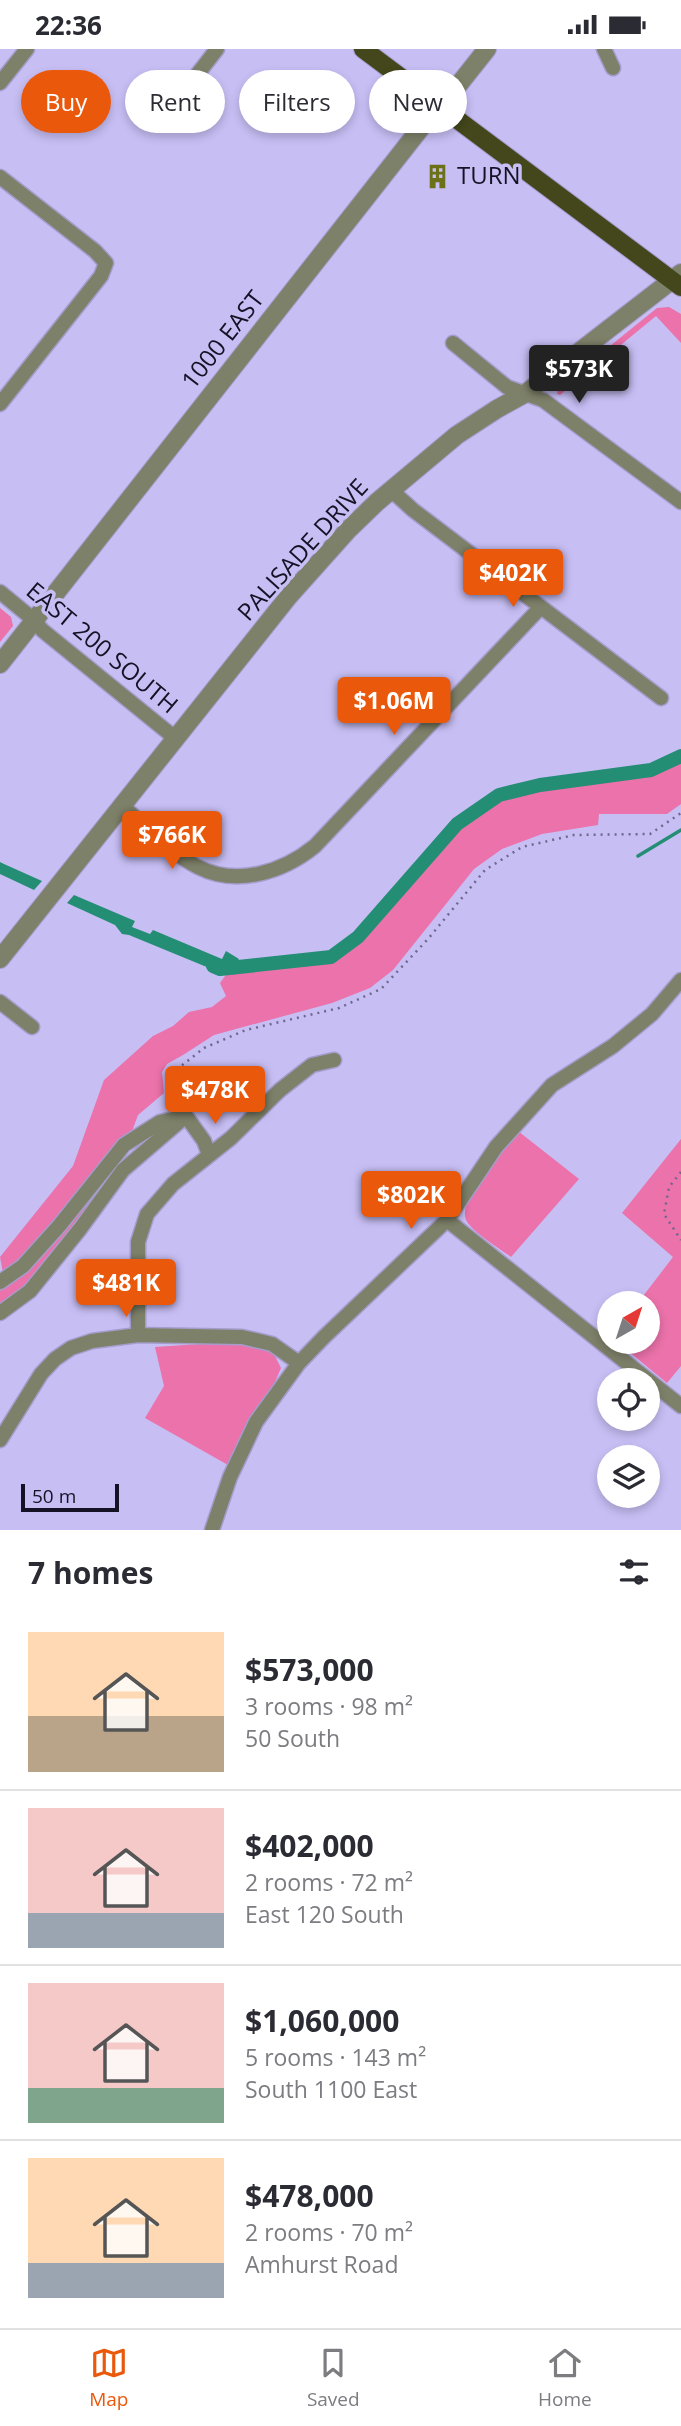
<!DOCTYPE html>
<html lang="en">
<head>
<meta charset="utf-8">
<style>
	body { margin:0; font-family:"Open Sans",sans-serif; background:#f7f7f7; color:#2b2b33; height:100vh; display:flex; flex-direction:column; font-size:26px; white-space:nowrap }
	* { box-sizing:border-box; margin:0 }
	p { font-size:23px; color:#7c7c81 }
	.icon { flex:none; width:38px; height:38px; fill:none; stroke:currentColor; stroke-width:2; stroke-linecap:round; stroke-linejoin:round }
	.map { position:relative; height:1481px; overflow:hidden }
	.side { display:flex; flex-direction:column; background:#fff; flex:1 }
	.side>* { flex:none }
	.banner { position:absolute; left:21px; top:21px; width:640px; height:63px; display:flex; gap:14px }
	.needle { width:46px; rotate:39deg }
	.controls { position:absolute; left:597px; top:1242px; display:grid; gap:14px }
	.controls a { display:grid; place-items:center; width:63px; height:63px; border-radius:50%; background:#fff; box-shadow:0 4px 10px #0003; font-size:35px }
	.scale { position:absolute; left:21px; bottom:18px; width:98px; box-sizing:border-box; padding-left:7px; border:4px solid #161225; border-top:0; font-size:19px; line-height:24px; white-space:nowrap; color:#161225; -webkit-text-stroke:5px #c7bef4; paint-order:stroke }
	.price { position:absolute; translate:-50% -60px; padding:0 16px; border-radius:7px; background:#ea580c; color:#fff; font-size:23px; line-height:46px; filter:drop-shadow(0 2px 4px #0008) }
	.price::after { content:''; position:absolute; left:50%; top:42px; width:21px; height:16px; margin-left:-10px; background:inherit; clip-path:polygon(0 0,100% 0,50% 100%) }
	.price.on { background:#222; color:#fff }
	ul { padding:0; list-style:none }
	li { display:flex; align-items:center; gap:21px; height:175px; padding:0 28px }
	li+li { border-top:2px solid #e1e1e2 }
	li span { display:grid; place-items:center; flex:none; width:196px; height:140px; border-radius:0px; color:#555 }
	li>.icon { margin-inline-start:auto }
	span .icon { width:84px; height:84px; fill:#fffc; stroke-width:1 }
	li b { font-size:30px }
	h2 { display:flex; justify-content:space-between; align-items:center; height:84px; padding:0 28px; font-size:30px }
	.pill { padding:0 24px; border-radius:32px; background:#fff; box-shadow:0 4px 10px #0003; font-size:24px; line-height:63px }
	.pill.on { background:#ea580c; color:#fff }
	.status { display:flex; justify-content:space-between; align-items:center; height:49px; padding:0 35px; background:#fff; direction:ltr }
	.status svg { height:19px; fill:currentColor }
	.tabs { display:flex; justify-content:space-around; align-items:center; height:98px; border-top:2px solid #e1e1e2; background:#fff; font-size:19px; color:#7c7c81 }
	.tabs a { display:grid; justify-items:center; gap:4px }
	.tabs .on { color:#ea580c }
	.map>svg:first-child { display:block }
	.green { fill:#eb72aa }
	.water { fill:#238e74 }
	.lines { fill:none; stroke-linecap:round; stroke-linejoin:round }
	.stream { stroke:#238e74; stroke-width:3.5 }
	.canal { stroke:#238e74; stroke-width:14 }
	.minor-casing { stroke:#a49ccb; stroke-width:17 }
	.tertiary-casing { stroke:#a49ccb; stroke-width:20 }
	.primary-casing { stroke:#a49ccb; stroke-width:20 }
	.path { stroke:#6f688d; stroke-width:2.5; stroke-dasharray:2 5; stroke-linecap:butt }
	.minor { stroke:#7e8169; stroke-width:14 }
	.tertiary { stroke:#7e8169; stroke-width:18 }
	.primary { stroke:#44471b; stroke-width:18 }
	.labels { text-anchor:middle; stroke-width:7; stroke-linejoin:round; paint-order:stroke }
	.poi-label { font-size:24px; fill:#161225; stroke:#c7bef4; text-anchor:start }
	.street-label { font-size:24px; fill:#161225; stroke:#c7bef4 }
</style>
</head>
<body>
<div class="status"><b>22:36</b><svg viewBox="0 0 49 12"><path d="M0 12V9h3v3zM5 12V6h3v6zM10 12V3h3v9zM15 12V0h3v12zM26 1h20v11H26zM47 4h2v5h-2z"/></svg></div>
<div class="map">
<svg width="681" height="1481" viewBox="0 0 681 1481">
	<rect width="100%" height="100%" fill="#c7bef4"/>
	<!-- green -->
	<path class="green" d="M 669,258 L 681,265 L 681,294 L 656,267 L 560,346 L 557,345 L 558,339 L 657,259 Z
		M 0,559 L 11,568 L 13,577 L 0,593 Z
		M 681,709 L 681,755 L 667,765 L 599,765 L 598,776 L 542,785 L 502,800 L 474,820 L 393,921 L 370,939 L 332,954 L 214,986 L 183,1006 L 167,1015 L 162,1023 L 164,1044 L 138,1066 L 116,1126 L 26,1240 L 0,1256 L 0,1238 L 5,1235 L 0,1208 L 73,1117 L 104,1031 L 153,987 L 173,977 L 189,963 L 212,958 L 226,947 L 220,934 L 228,923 L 320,913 L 349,900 L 459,778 L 497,752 L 525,742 L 653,724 Z
		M 518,1082 L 579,1130 L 511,1208 C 500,1200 471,1182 466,1171 C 464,1166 465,1159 467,1154 L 507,1095 Z
		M 681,1090 L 681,1317 L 667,1334 L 617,1293 L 648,1293 L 648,1255 L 637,1255 L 673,1208 L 622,1164 Z
		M 245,1292 L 273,1303 L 281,1319 L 275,1333 L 252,1369 L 228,1416 L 145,1369 L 164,1337 L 155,1298 Z"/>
	<!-- water -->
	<path class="water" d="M 0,813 L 4,815 L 42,832 L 34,841 L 0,825 Z
		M 74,846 L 135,872 L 132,878 L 150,885 L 153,881 L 222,910 L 226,902 L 239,910 L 228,923 L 214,921 L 129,886 L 122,885 L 115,876 L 67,854 Z"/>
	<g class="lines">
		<!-- stream -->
		<path class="stream" d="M 638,807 L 681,781"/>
		<!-- canal -->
		<path class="canal" d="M 213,917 L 220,920 L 331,908 L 358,888 L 457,775 L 499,746 L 540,736 L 651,721 L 681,707"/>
		<defs>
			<path id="minor" d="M 604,0 L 613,19
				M 0,34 L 27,0
				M 169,62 L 217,0
				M 0,128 L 95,202 L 106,214 L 101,227 L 0,355
				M 453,294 L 507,338 L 543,351 L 681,453
				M 391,441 L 413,461 L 661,649
				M 0,543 L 34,571 L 42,581 L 175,689
				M 121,756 C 145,776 170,804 198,818 C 237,838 283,823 315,797 L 540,559
				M 0,953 L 32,978
				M 186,1067 L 204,1092 L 209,1106
				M 447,1171 L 681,1357
				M 0,1233 L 23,1217 L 59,1177 L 124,1096 L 160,1073 L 181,1068
				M 0,1264 L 30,1242 L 80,1180 L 123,1121 L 186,1067
				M 138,1286 L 138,1193 L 147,1165 L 173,1135 L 231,1089 L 280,1041 L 312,1016 L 334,1011
				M 0,1391 L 41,1325 L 55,1310 L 71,1299 L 92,1292 L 138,1286 L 242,1288 L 272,1295 L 299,1314
				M 212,1481 L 230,1428 L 256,1373 L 299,1314 L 324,1288 L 447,1171 L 496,1098 L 552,1036 L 613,997 L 652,965 L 681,931"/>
			<path id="tertiary" d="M 0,615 L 438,57 L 460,34 L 487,0
				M 0,910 L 289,547 L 348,481 L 377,453 L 457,386 L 497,360 L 526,344 L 681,224"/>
			<path id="primary" d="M 363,0 L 681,238"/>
		</defs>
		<!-- minor casing -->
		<use href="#minor" class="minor-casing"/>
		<!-- tertiary casing -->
		<use href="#tertiary" class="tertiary-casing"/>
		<!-- primary casing -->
		<use href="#primary" class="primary-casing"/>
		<!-- path -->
		<path class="path" d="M 172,1041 L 176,1021 L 204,999 L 246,981 L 339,959 L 381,940 L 428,890 L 485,821 L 522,798 L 574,786 L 650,785 L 681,764
			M 681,1123 L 669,1138 L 664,1165 L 681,1191"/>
		<!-- minor -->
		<use href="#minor" class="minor"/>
		<!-- tertiary -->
		<use href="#tertiary" class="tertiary"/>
		<!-- primary -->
		<use href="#primary" class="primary"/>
	</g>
	<!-- icons -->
	<defs>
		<symbol id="building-bare" viewBox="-9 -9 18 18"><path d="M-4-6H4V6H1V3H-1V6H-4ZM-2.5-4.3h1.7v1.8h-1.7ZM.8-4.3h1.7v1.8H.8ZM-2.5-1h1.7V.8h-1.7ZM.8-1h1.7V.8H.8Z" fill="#6c7117" stroke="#c7bef4" stroke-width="2.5" paint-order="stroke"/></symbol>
	</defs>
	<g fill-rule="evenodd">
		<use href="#building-bare" x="420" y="110" width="35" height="35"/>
	</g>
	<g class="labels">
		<!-- poi labels -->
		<g class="poi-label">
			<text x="457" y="135">TURN</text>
		</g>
		<!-- street labels -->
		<g class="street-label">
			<text transform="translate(223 291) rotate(-52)" y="8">1000 EAST</text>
			<text transform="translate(303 501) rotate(-48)" y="8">PALISADE DRIVE</text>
			<text transform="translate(102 599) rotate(40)" y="8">EAST 200 SOUTH</text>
		</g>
	</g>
</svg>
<div class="controls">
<a><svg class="needle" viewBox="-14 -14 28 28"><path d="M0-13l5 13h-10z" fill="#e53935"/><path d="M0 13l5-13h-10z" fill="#7c7c81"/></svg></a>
<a><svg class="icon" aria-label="locate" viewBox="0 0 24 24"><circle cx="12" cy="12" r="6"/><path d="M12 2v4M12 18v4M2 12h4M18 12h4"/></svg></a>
<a><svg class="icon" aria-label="layers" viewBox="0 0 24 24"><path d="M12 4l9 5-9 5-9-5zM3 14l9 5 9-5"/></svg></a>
</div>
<div class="scale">50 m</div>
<b class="price on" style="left:579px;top:356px">$573K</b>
<b class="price" style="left:513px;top:560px">$402K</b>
<b class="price" style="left:394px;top:688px">$1.06M</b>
<b class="price" style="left:172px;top:822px">$766K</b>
<b class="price" style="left:215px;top:1077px">$478K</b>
<b class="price" style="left:411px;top:1182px">$802K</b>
<b class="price" style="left:126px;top:1270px">$481K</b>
<div class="banner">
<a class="pill on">Buy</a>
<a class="pill">Rent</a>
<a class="pill">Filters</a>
<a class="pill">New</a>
</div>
</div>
<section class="side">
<h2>7 homes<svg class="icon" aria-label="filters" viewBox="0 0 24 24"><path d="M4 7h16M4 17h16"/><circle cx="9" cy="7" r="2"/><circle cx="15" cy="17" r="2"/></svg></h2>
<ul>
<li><span style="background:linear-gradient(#ffd9b3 60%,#b9a48a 0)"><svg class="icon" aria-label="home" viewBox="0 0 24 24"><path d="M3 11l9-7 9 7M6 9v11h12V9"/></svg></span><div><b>$573,000</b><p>3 rooms · 98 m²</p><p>50 South</p></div></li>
<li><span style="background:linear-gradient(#f6c9c9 75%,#9aa5b1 0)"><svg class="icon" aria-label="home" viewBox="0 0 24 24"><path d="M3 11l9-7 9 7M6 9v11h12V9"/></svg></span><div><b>$402,000</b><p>2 rooms · 72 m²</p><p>East 120 South</p></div></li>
<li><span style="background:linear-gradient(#f6c9c9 75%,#7fa58c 0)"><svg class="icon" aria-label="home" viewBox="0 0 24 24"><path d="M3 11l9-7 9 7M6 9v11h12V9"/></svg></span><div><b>$1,060,000</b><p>5 rooms · 143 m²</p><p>South 1100 East</p></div></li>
<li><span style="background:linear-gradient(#ffd9b3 75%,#9aa5b1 0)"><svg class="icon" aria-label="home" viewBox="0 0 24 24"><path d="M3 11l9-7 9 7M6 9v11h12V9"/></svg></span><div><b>$478,000</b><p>2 rooms · 70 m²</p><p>Amhurst Road</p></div></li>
</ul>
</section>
<nav class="tabs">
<a class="on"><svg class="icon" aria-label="map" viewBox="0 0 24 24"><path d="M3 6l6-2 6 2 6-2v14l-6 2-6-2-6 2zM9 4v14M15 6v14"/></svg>Map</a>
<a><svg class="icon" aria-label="saved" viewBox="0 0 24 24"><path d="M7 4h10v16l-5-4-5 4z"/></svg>Saved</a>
<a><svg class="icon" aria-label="home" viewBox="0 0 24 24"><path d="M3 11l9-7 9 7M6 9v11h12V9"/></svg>Home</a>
</nav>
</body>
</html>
